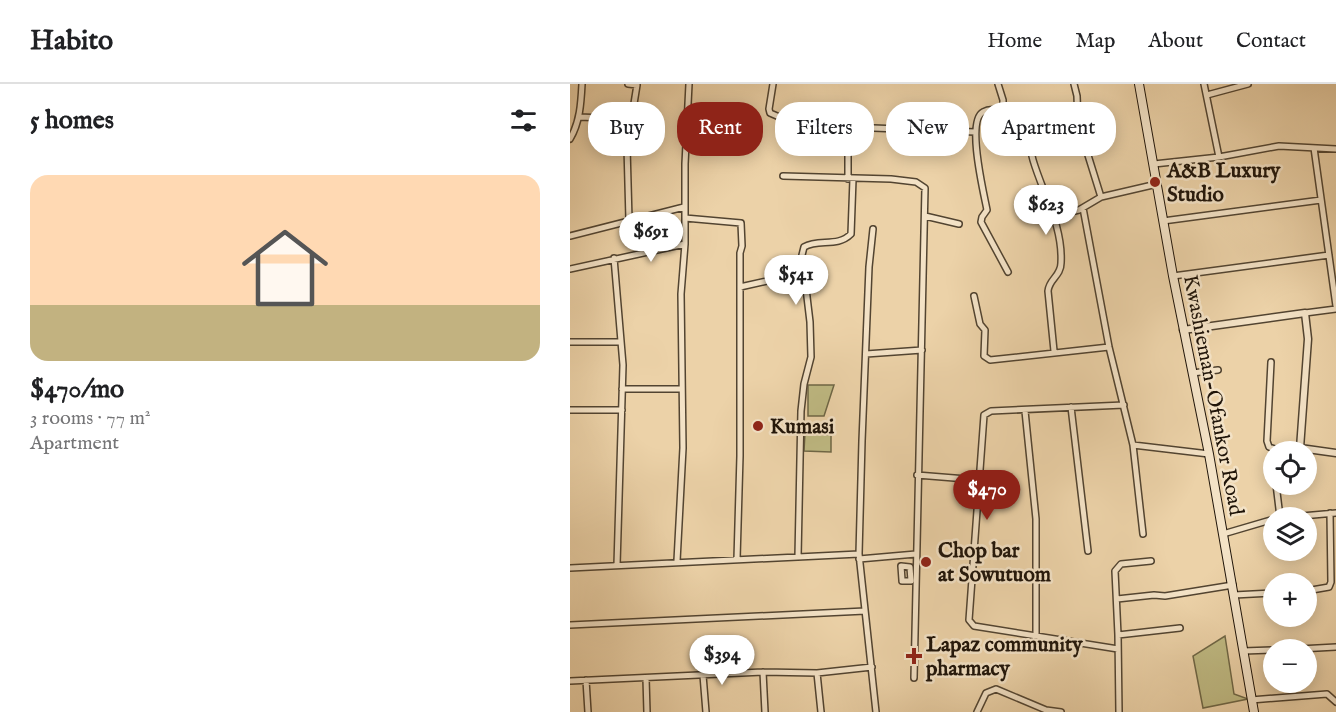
<!DOCTYPE html>
<html lang="en">
<head>
<meta charset="utf-8">
<style>
	body { margin:0; font-family:"IM FELL English",serif; background:#f2f2f2; color:#202124; height:100vh; display:flex; flex-direction:column; font-size:22px; white-space:nowrap }
	* { box-sizing:border-box; margin:0 }
	p { font-size:20px; color:#757577 }
	.icon { flex:none; width:33px; height:33px; fill:none; stroke:currentColor; stroke-width:2; stroke-linecap:round; stroke-linejoin:round }
	.map { position:relative; flex:1; overflow:hidden }
	.drawer { display:flex; flex-direction:column; background:#fff; width:570px }
	.drawer>* { flex:none }
	.guide { position:absolute; left:18px; top:18px; width:570px; height:54px; display:flex; gap:12px }
	.buttons { position:absolute; left:693px; top:357px; display:grid; gap:12px }
	.buttons a { display:grid; place-items:center; width:54px; height:54px; border-radius:50%; background:#fff; box-shadow:0 3px 15px #0003; font-size:30px }
	.price { position:absolute; translate:-50% -51px; padding:0 14px; border-radius:21px; background:#fff; color:#222; font-size:20px; line-height:39px; filter:drop-shadow(0 2px 3px #0008) }
	.price::after { content:''; position:absolute; left:50%; top:36px; width:18px; height:14px; margin-left:-9px; background:inherit; clip-path:polygon(0 0,100% 0,50% 100%) }
	.price.on { background:#8f2418; color:#fff }
	ul { padding:0; list-style:none }
	li { display:grid; align-content:center; gap:12px; height:318px; padding:0 30px }
	li+li { border-top:2px solid #e0e0e0 }
	li span { display:grid; place-items:center; height:186px; border-radius:18px; color:#555 }
	li>.icon { margin-inline-start:auto }
	span .icon { width:108px; height:108px; fill:#fffc; stroke-width:1 }
	li b { font-size:26px }
	h2 { display:flex; justify-content:space-between; align-items:center; height:72px; padding:0 30px; font-size:26px }
	.tag { padding:0 21px; border-radius:24px; background:#fff; box-shadow:0 3px 15px #0003; font-size:21px; line-height:54px }
	.tag.on { background:#8f2418; color:#fff }
	header { display:flex; align-items:center; gap:36px; box-sizing:border-box; height:84px; padding:0 30px; background:#fff; border-bottom:2px solid #e0e0e0 }
	header strong { font-size:28px }
	nav { display:flex; gap:33px; margin-inline-start:auto; font-size:21px }
	main { display:flex; flex:1; min-height:0 }
	.map>svg:first-child { display:block }
	.green { fill:#bfba83; stroke:#6f6746; stroke-width:1.5 }
	.lines { fill:none; stroke-linecap:round; stroke-linejoin:round }
	.minor-casing { stroke:#524431; stroke-width:8 }
	.tertiary-casing { stroke:#524431; stroke-width:9 }
	.secondary-casing { stroke:#1f1409; stroke-width:10 }
	.minor { stroke:#f3e2c6; stroke-width:5 }
	.tertiary { stroke:#f3e2c6; stroke-width:6 }
	.secondary { stroke:#f3e2c6; stroke-width:8 }
	.poi-dot { fill:#8f2418; stroke:#f3e2c6; stroke-width:2 }
	.labels { text-anchor:middle; stroke-width:5; stroke-linejoin:round; paint-order:stroke }
	.poi-label { font-size:21px; font-weight:bold; fill:#1f1409; stroke:#f3e2c6; text-anchor:start }
	.street-label { font-size:21px; fill:#1f1409; stroke:#f3e2c6 }
</style>
</head>
<body>
<header>
<strong>Habito</strong>
<nav><a>Home</a><a>Map</a><a>About</a><a>Contact</a></nav>
</header>
<main>
<section class="drawer">
<h2>5 homes<svg class="icon" aria-label="filters" viewBox="0 0 24 24"><path d="M4 7h16M4 17h16"/><circle cx="9" cy="7" r="2"/><circle cx="15" cy="17" r="2"/></svg></h2>
<ul>
<li><span style="background:linear-gradient(#ffd9b3 70%,#c2b280 0)"><svg class="icon" aria-label="home" viewBox="0 0 24 24"><path d="M3 11l9-7 9 7M6 9v11h12V9"/></svg></span><div><b>$470/mo</b><p>3 rooms · 77 m²</p><p>Apartment</p></div></li>
</ul>
</section>
<div class="map">
<svg width="766" height="628" viewBox="0 0 766 628">
	<rect width="100%" height="100%" fill="#ecd2a8"/>
	<filter id="stains"><feTurbulence type="fractalNoise" baseFrequency=".00333" numOctaves="4"/><feColorMatrix values="0 0 0 0 .2 0 0 0 0 .09 0 0 0 0 .02 0 0 0 .5 -.17"/></filter>
	<radialGradient id="worn" r=".72"><stop offset=".6" stop-color="#630" stop-opacity="0"/><stop offset="1" stop-color="#630" stop-opacity=".3"/></radialGradient>
	<!-- green -->
	<path class="green" d="M 238,301 L 264,301 L 254,332 L 238,332 Z
		M 235,349 L 261,351 L 261,368 L 234,367 Z
		M 655,552 L 664,610 L 678,615 L 633,624 L 623,572 Z"/>
	<g class="lines">
		<defs>
			<path id="minor" d="M 58,0 L 67,1 L 57,63 L 59,136
				M 203,0 L 199,25 L 200,29 L 207,32 L 278,43 L 405,48
				M 428,0 L 433,16 L 433,27
				M 504,0 L 507,12 L 508,39 L 531,113
				M 634,0 L 649,73
				M 637,11 L 678,0
				M 9,33 L 60,35
				M 456,34 C 458,49 459,62 463,76 C 473,110 493,142 491,179 C 491,192 479,195 478,207 L 484,267
				M 278,43 L 278,95
				M 0,55 C 10,38 11,19 12,0
				M 744,64 L 766,222
				M 584,80 L 649,73 L 709,62 L 766,65
				M 213,92 L 321,95 L 346,98 L 355,104 L 344,594
				M 513,124 L 539,263 L 563,361 L 573,450
				M 355,132 L 389,140
				M 484,132 L 509,126 L 531,113 L 587,100
				M 115,134 L 171,139 L 172,162 L 170,169 L 170,372 L 167,475
				M 593,137 L 751,116
				M 303,145 L 299,183 L 292,357 L 289,470 L 306,628
				M 0,152 L 114,123
				M 44,174 L 53,281 L 47,481
				M 0,185 L 115,160
				M 438,188 L 411,138 L 412,133 L 417,126 C 414,110 396,37 413,28 C 425,21 438,31 449,33 C 468,37 489,31 508,29
				M 603,192 L 759,171
				M 170,203 L 233,189
				M 404,212 L 410,240 L 415,246 L 414,272 L 420,276 L 539,263
				M 735,229 L 766,225
				M 0,258 L 51,258
				M 296,270 L 352,266
				M 701,278 L 697,357 L 699,363 L 705,365
				M 622,289 L 648,286
				M 52,305 L 111,305
				M 501,323 L 518,467
				M 0,326 L 52,326
				M 455,327 L 466,435 L 466,550
				M 563,361 L 639,370
				M 705,365 L 730,364
				M 347,391 L 409,396
				M 706,400 L 710,433
				M 709,434 L 766,429
				M 653,450 L 704,435
				M 228,473 L 231,327 L 234,300 L 241,273 L 240,238 L 232,171 L 234,163 C 249,154 267,164 281,150 L 283,95
				M 289,475 L 346,470
				M 107,477 L 113,364 L 111,210 L 115,160 L 115,80 L 119,0
				M 0,484 L 289,470
				M 332,496 L 331,482 L 340,483 L 341,497 L 332,497
				M 736,507 L 759,503 L 761,498 L 760,429
				M 664,511 L 704,509
				M 547,515 L 584,511 L 595,512 L 663,501
				M 0,541 L 295,527
				M 548,551 L 610,544
				M 548,565 L 404,542 L 399,536 L 414,331 L 421,327 L 554,321
				M 711,566 L 766,563
				M 673,567 L 704,566
				M 193,588 L 195,628
				M 247,589 L 251,628
				M 133,591 L 136,628
				M 76,594 L 77,628
				M 16,596 L 18,628
				M 0,597 L 193,588 L 247,589 L 302,583
				M 681,616 L 757,610 L 766,618
				M 407,628 L 416,609 L 426,605 L 476,626 L 491,628
				M 549,628 L 548,551 L 545,487 L 551,480 L 581,477"/>
			<path id="tertiary" d="M 613,246 L 735,229 L 738,255 L 730,364 L 766,369"/>
			<path id="secondary" d="M 569,0 L 603,192 L 639,370 L 684,628"/>
		</defs>
		<!-- minor casing -->
		<use href="#minor" class="minor-casing"/>
		<!-- tertiary casing -->
		<use href="#tertiary" class="tertiary-casing"/>
		<!-- secondary casing -->
		<use href="#secondary" class="secondary-casing"/>
		<!-- minor -->
		<use href="#minor" class="minor"/>
		<!-- tertiary -->
		<use href="#tertiary" class="tertiary"/>
		<!-- secondary -->
		<use href="#secondary" class="secondary"/>
	</g>
	<!-- markers -->
	<g class="poi-dot">
		<circle cx="585" cy="98" r="6"/>
		<circle cx="188" cy="342" r="6"/>
		<circle cx="356" cy="478" r="6"/>
		<path d="M341 563h6v6h6v6h-6v6h-6v-6h-6v-6h6z"/>
	</g>
	<g class="labels">
		<!-- poi labels -->
		<g class="poi-label">
			<text x="597" y="93">A&amp;B Luxury<tspan x="597" dy="24">Studio</tspan></text>
			<text x="200" y="349">Kumasi</text>
			<text x="368" y="473">Chop bar<tspan x="368" dy="24">at Sowutuom</tspan></text>
			<text x="356" y="567">Lapaz community<tspan x="356" dy="24">pharmacy</tspan></text>
		</g>
		<!-- street labels -->
		<g class="street-label">
			<text transform="translate(644 311) rotate(79)" y="7">Kwashieman-Ofankor Road</text>
		</g>
	</g>
	<rect width="100%" height="100%" filter="url(#stains)"/>
	<rect width="100%" height="100%" fill="url(#worn)"/>
</svg>
<div class="buttons">
<a><svg class="icon" aria-label="locate" viewBox="0 0 24 24"><circle cx="12" cy="12" r="6"/><path d="M12 2v4M12 18v4M2 12h4M18 12h4"/></svg></a>
<a><svg class="icon" aria-label="layers" viewBox="0 0 24 24"><path d="M12 4l9 5-9 5-9-5zM3 14l9 5 9-5"/></svg></a>
<a>+</a>
<a>−</a>
</div>
<b class="price" style="left:476px;top:152px">$623</b>
<b class="price" style="left:81px;top:179px">$691</b>
<b class="price" style="left:226px;top:222px">$541</b>
<b class="price on" style="left:417px;top:437px">$470</b>
<b class="price" style="left:152px;top:602px">$394</b>
<div class="guide">
<a class="tag">Buy</a>
<a class="tag on">Rent</a>
<a class="tag">Filters</a>
<a class="tag">New</a>
<a class="tag">Apartment</a>
</div>
</div>
</main>
</body>
</html>
